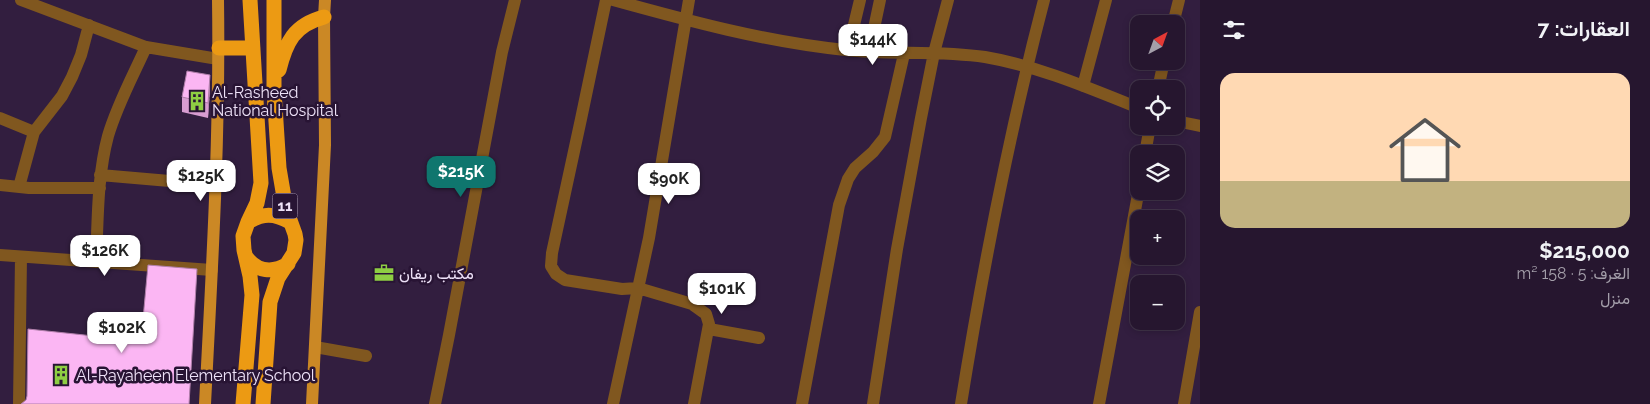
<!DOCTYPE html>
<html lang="ar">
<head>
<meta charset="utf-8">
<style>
	body { margin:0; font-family:Raleway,Vazirmatn,sans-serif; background:#32233b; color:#f1f3f6; direction:rtl; height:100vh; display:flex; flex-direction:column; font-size:19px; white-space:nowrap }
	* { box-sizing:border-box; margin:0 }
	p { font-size:16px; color:#a49faa }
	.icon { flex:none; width:28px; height:28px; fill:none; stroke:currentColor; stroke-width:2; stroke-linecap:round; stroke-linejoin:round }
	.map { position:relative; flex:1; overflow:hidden; direction:ltr }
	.details { display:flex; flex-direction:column; background:#26162f; width:450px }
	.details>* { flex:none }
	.needle { width:32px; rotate:41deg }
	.fabs { position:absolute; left:1130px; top:15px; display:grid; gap:10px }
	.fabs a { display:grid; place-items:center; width:55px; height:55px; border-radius:10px; background:#26162f; box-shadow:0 2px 8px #0003,0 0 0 1px #42354b; font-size:25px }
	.price { position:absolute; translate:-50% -42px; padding:0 11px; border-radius:10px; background:#fff; color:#222; font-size:16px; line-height:32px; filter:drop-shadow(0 1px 2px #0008) }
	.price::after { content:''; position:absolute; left:50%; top:30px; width:15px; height:11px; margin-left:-8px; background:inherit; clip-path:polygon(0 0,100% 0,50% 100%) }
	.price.selected { background:#0f766e; color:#fff }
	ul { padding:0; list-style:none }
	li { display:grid; align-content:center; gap:10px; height:265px; padding:0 20px }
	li+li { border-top:1px solid #42354b }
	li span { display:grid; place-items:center; height:155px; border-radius:15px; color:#555 }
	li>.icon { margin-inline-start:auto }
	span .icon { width:90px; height:90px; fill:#fffc; stroke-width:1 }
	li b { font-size:21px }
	h2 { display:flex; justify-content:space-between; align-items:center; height:60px; padding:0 20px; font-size:21px }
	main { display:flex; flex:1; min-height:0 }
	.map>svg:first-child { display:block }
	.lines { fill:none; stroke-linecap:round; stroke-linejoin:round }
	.minor { stroke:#80571f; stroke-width:12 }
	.major { stroke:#cb8825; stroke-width:12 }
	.highway { stroke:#ec9a13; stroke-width:15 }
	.wall { fill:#d89dd1 }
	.shaded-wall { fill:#b07faa }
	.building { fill:#fbb6f3; stroke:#b07faa }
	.labels { text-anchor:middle; stroke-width:5; stroke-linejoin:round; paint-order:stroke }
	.shield { fill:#281434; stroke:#b3a4bd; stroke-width:1 }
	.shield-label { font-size:15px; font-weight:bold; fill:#eee2f8 }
	.poi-label { font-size:16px; fill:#eee2f8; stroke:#281434; text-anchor:start }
</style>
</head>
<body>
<main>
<section class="details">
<h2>العقارات: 7<svg class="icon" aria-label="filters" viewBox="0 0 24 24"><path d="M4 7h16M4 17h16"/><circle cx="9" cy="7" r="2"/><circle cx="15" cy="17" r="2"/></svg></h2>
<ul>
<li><span style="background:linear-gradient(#ffd9b3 70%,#c2b280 0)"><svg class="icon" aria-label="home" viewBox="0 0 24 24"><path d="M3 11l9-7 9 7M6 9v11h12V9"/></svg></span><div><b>$215,000</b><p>الغرف: 5 · 158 m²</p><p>منزل</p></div></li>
</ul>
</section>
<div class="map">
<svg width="1200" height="404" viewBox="0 0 1200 404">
	<rect width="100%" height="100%" fill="#321e3f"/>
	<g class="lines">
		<!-- minor -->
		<path class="minor" d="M 21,0 L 146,47 L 218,59
			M 606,0 L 581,119 L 552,253 L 551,266 L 556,274 L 565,280 L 622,289 L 638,288 L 692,304 L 706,314 L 709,324 L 694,404
			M 613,0 C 689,21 766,42 845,50 C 892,55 939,50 985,57 C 1038,66 1089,88 1139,108
			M 1173,24 L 1179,0
			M 848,50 L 860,0
			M 869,52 L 880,0
			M 1083,86 L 1106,0
			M 1158,89 L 1164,61
			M 0,118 L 34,132
			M 1176,121 L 1200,126
			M 1145,154 L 1150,126
			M 100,175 L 216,185
			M 0,185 L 29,188 L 100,188
			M 19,187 L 34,132 L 62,96 L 72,77 L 81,55 L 89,25
			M 0,255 L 212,270
			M 96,262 C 98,220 97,177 108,136 C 117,105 133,76 146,47
			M 709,329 L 759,338
			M 315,347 L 366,356
			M 19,404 L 21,257
			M 435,404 L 449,335 L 502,52 L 515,0
			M 613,404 L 649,238 L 689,0
			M 802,404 L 839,205 L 848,179 L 855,168 L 873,152 L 885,137 L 904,54
			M 873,404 L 897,249 L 921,118 L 934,53 L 948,0
			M 961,404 C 983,268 1009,133 1044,0
			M 1099,404 L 1139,189
			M 1184,404 L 1200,312"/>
		<!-- major -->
		<path class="major" d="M 205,404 C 212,269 220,135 218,0
			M 312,404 L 325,145 L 324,17 L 325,0"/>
		<!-- highway -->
		<path class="highway" d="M 219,48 L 253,48
			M 279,70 C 286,42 294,25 324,17
			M 248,222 C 263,213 274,213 290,222
			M 246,257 C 257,272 273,273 288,264
			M 243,404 L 252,295 L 250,276 L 244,250 L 243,236 L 248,222 L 257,203 L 261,183 L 250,0
			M 263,404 L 270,302 L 278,278 L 294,253 L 296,240 L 295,234 L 286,209 L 279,168 L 274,91 L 274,0"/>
	</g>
	<!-- wall -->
	<path class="wall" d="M 210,90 L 208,118 L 182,112 L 182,97 Z"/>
	<!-- shaded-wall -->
	<path class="shaded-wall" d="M 210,75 L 210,90 L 208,118 L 208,103 Z"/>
	<!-- building -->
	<path class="building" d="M 187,71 L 210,75 L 208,103 L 182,97 Z
		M 148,265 L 197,269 L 189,404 L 21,404 L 26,400 L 27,396 L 28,329 L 141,341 Z"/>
	<!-- icons -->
	<defs>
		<symbol id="building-bare" viewBox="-9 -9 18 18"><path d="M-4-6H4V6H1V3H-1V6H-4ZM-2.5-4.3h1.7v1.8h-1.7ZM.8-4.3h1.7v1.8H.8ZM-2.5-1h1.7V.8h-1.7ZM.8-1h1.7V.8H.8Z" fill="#8ece43" stroke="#281434" stroke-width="2.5" paint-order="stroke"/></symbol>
		<symbol id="office-bare" viewBox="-9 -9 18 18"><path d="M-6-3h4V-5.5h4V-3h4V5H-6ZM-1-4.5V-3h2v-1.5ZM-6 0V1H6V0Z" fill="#8ece43" stroke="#281434" stroke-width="2.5" paint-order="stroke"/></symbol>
	</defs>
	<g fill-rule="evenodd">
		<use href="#building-bare" x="183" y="87" width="28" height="28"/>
		<use href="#office-bare" x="370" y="259" width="28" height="28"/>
		<use href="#building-bare" x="47" y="361" width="28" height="28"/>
	</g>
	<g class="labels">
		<!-- shield labels -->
		<rect class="shield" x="272.5" y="193.5" width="25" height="25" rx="4"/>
		<g class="shield-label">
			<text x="285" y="211">11</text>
		</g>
		<!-- poi labels -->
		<g class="poi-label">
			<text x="212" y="98">Al-Rasheed<tspan x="212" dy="18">National Hospital</tspan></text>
			<text x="399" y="279">مكتب ريفان</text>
			<text x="76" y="381">Al-Rayaheen Elementary School</text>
		</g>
	</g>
</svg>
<div class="fabs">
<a><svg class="needle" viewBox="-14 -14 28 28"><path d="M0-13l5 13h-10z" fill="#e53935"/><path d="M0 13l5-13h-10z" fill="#a49faa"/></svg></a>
<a><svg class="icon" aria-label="locate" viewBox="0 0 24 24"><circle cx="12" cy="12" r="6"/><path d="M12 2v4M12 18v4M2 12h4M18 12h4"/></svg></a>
<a><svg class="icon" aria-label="layers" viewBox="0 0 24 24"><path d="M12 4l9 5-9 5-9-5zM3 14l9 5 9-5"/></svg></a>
<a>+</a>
<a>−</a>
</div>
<b class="price" style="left:873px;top:66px">$144K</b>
<b class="price selected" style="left:461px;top:198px">$215K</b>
<b class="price" style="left:201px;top:202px">$125K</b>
<b class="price" style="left:669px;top:205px">$90K</b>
<b class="price" style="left:105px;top:277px">$126K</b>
<b class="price" style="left:722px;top:315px">$101K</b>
<b class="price" style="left:122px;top:354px">$102K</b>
</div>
</main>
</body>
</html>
